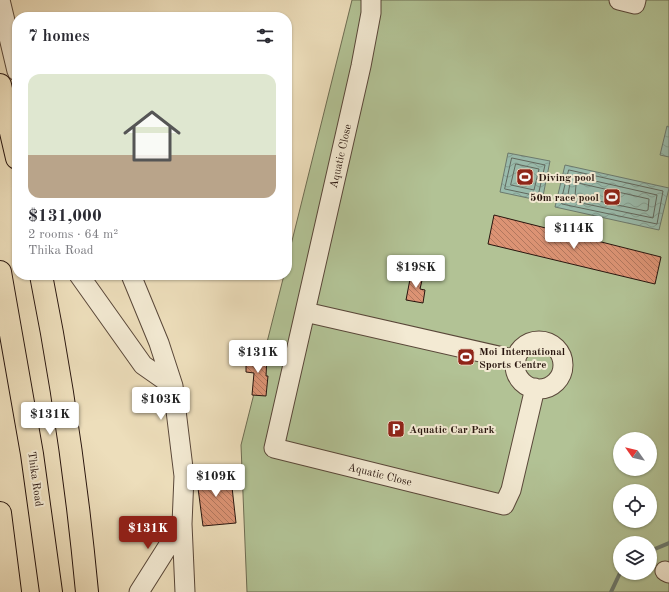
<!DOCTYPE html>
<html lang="en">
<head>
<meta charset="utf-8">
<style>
	body { margin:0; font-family:"Old Standard TT",serif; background:#f2f2f3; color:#2b2b33; height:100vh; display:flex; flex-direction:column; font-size:15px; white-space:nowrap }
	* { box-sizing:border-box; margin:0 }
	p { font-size:13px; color:#7c7c81 }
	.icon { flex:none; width:22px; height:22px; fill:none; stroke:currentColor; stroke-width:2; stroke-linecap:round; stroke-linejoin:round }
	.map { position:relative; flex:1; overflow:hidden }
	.panel { position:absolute; left:12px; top:12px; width:280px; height:268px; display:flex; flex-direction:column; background:#fff; border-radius:16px; box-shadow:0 1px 3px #0004 }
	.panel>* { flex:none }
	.needle { width:26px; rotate:304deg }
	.controls { position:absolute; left:613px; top:432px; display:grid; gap:8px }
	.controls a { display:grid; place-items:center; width:44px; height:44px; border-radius:50%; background:#fff; box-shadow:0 1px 3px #0004; font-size:20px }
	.price { position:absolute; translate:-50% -34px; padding:0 9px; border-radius:4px; background:#fff; color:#222; font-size:13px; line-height:26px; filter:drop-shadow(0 1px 2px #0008) }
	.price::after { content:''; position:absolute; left:50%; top:24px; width:12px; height:9px; margin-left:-6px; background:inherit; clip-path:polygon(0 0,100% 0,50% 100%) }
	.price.on { background:#8f2418; color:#fff }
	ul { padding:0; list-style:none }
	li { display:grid; align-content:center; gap:8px; height:212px; padding:0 16px }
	li span { display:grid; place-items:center; height:124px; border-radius:12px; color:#555 }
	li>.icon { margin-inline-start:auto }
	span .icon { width:72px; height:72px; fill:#fffc; stroke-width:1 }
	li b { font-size:17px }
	h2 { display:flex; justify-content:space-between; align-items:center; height:48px; padding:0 16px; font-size:17px }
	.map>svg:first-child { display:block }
	.park { fill:#b2c295; stroke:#6d6c52; fill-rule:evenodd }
	.water { fill:url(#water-waves); stroke:#6c796d }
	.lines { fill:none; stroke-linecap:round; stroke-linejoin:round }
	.shore { stroke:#61685e; stroke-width:1 }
	.stream { stroke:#6c796d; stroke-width:4 }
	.building { fill:url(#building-back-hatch); stroke:#28150e }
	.minor-casing { stroke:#594739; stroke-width:21 }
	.major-casing { stroke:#28150e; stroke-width:24 }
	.highway-casing { stroke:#28150e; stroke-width:24 }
	.minor { stroke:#f3ead3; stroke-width:19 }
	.major { stroke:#eddebb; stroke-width:22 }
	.highway { stroke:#eddebb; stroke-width:22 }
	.labels { text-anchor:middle; stroke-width:4; stroke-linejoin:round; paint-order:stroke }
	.street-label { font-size:11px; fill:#28150e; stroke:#f3ead3 }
	.poi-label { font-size:11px; font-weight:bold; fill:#28150e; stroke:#f3ead3; text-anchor:start }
</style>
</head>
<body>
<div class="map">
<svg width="669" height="592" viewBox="0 0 669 592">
	<defs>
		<pattern id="water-waves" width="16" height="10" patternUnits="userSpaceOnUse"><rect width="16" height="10" fill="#9abcad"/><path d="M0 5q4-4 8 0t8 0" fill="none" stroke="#85a194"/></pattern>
		<pattern id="building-back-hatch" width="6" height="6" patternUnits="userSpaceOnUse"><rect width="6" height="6" fill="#dc9374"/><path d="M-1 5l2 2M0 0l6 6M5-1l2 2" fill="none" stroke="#b2775e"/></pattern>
	</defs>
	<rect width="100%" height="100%" fill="#eddebb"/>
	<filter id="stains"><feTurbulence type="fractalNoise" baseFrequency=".005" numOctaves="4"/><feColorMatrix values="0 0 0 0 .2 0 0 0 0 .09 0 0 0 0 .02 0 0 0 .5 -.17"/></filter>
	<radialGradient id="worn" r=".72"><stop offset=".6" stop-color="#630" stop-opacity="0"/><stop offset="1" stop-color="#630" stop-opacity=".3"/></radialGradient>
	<!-- park -->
	<path class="park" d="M 352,0 L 669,0 L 669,592 L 247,592 L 241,445 L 284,275 L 287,275 L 287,261 ZM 620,439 L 650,439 L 650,469 L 620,469 ZM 620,491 L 650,491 L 650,521 L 620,521 ZM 620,543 L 650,543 L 650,573 L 620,573 Z"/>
	<!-- water -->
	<path class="water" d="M 667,126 L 669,127 L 669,157 L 660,155 Z
		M 508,153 L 550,161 L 542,201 L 500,192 Z
		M 565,165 L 669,188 L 659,230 L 555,207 Z"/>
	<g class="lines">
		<!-- shore -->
		<path class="shore" d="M 512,158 L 545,165 L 538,196 L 505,189 Z
			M 516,164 L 539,169 L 534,190 L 511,185 Z
			M 569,170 L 663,191 L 657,224 L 562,204 L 561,202 Z
			M519 177a6 6 0 1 1 12 0a6 6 0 1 1-12 0Z
			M 573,176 L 657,195 L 653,218 L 567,200 L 571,178 Z
			M 578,183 L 649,199 L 648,210 L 646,211 L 575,196 L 576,185 Z"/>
		<!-- stream -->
		<path class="stream" d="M 650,551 L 669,543
			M 611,592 L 620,573"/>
	</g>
	<!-- building -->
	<path class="building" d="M 494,215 L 661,257 L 655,284 L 488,244 Z
		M 411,274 L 423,276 L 420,289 L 425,290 L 423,303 L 406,300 Z
		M 246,356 L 267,357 L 266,376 L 268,376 L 266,396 L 252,395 L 254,373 L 246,372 Z
		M 230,469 L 236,523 L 203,526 L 196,473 Z"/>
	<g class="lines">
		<defs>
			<path id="minor" d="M 0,0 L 17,71
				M 371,0 L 371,13 L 361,66 L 274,448 L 504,505 L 511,490 L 535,388
				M 619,0 L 635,4 L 636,0
				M 79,275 L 143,365 L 173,386 L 184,476 L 182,524 L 185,592
				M 131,275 L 159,343 L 173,386
				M 305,312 L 516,360
				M515 365a24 24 0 1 1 48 0a24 24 0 1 1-48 0Z
				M 665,571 L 669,573
				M 139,592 L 182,524"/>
			<path id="major" d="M 0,85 L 17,158
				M 41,275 C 62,380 77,486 87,592"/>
			<path id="highway" d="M 0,272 L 32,454 L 51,592
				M 0,513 L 10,592"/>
		</defs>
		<!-- minor casing -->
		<use href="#minor" class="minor-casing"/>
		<!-- major casing -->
		<use href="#major" class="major-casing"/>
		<!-- highway casing -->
		<use href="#highway" class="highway-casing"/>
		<!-- minor -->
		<use href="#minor" class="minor"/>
		<!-- major -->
		<use href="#major" class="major"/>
		<!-- highway -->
		<use href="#highway" class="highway"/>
	</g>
	<!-- icons -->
	<defs>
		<symbol id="stadium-square" viewBox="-11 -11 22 22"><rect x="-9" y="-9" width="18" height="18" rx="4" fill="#8f2418" stroke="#f3ead3"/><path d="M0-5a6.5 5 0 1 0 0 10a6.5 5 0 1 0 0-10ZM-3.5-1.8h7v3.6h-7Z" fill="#fff"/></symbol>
		<symbol id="parking-square" viewBox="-11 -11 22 22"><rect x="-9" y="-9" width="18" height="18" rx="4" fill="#8f2418" stroke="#f3ead3"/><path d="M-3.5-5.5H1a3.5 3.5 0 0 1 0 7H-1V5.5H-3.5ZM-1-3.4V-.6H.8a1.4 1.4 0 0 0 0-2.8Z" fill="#fff"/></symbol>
	</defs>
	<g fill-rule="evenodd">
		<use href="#stadium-square" x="515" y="167" width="20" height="20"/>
		<use href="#stadium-square" x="602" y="187" width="20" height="20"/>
		<use href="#stadium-square" x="456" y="347" width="20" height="20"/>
		<use href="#parking-square" x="386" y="419" width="20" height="20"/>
	</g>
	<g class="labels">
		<!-- street labels -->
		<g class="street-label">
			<text transform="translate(340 156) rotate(-77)" y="4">Aquatic Close</text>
			<text transform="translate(380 474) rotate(14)" y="4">Aquatic Close</text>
			<text transform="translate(36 479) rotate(82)" y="4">Thika Road</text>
		</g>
		<!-- poi labels -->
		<g class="poi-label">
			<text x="538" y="181">Diving pool</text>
			<text x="599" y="201" text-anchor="end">50m race pool</text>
			<text x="479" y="355">Moi International<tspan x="479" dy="13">Sports Centre</tspan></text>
			<text x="409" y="433">Aquatic Car Park</text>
		</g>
	</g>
	<rect width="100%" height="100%" filter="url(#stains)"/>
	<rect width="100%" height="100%" fill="url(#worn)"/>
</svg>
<div class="controls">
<a><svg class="needle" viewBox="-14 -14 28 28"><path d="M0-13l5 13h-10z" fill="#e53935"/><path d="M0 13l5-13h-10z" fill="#7c7c81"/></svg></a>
<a><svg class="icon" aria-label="locate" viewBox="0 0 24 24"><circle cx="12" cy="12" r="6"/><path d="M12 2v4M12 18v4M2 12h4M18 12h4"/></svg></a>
<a><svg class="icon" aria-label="layers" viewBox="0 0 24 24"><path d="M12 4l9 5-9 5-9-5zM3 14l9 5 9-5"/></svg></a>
</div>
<b class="price" style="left:574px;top:250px">$114K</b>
<b class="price" style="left:416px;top:289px">$198K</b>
<b class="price" style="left:258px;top:374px">$131K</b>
<b class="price" style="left:161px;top:421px">$103K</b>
<b class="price" style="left:50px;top:436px">$131K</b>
<b class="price" style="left:216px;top:498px">$109K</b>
<b class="price on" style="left:148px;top:550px">$131K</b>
<section class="panel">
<h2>7 homes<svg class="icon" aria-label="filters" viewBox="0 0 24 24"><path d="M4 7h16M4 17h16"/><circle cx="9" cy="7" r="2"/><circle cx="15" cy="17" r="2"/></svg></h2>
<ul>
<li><span style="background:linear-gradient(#dfe7d0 65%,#b9a48a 0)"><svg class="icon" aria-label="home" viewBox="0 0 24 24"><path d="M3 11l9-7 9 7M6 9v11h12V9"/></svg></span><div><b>$131,000</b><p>2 rooms · 64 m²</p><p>Thika Road</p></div></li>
</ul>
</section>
</div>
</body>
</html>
